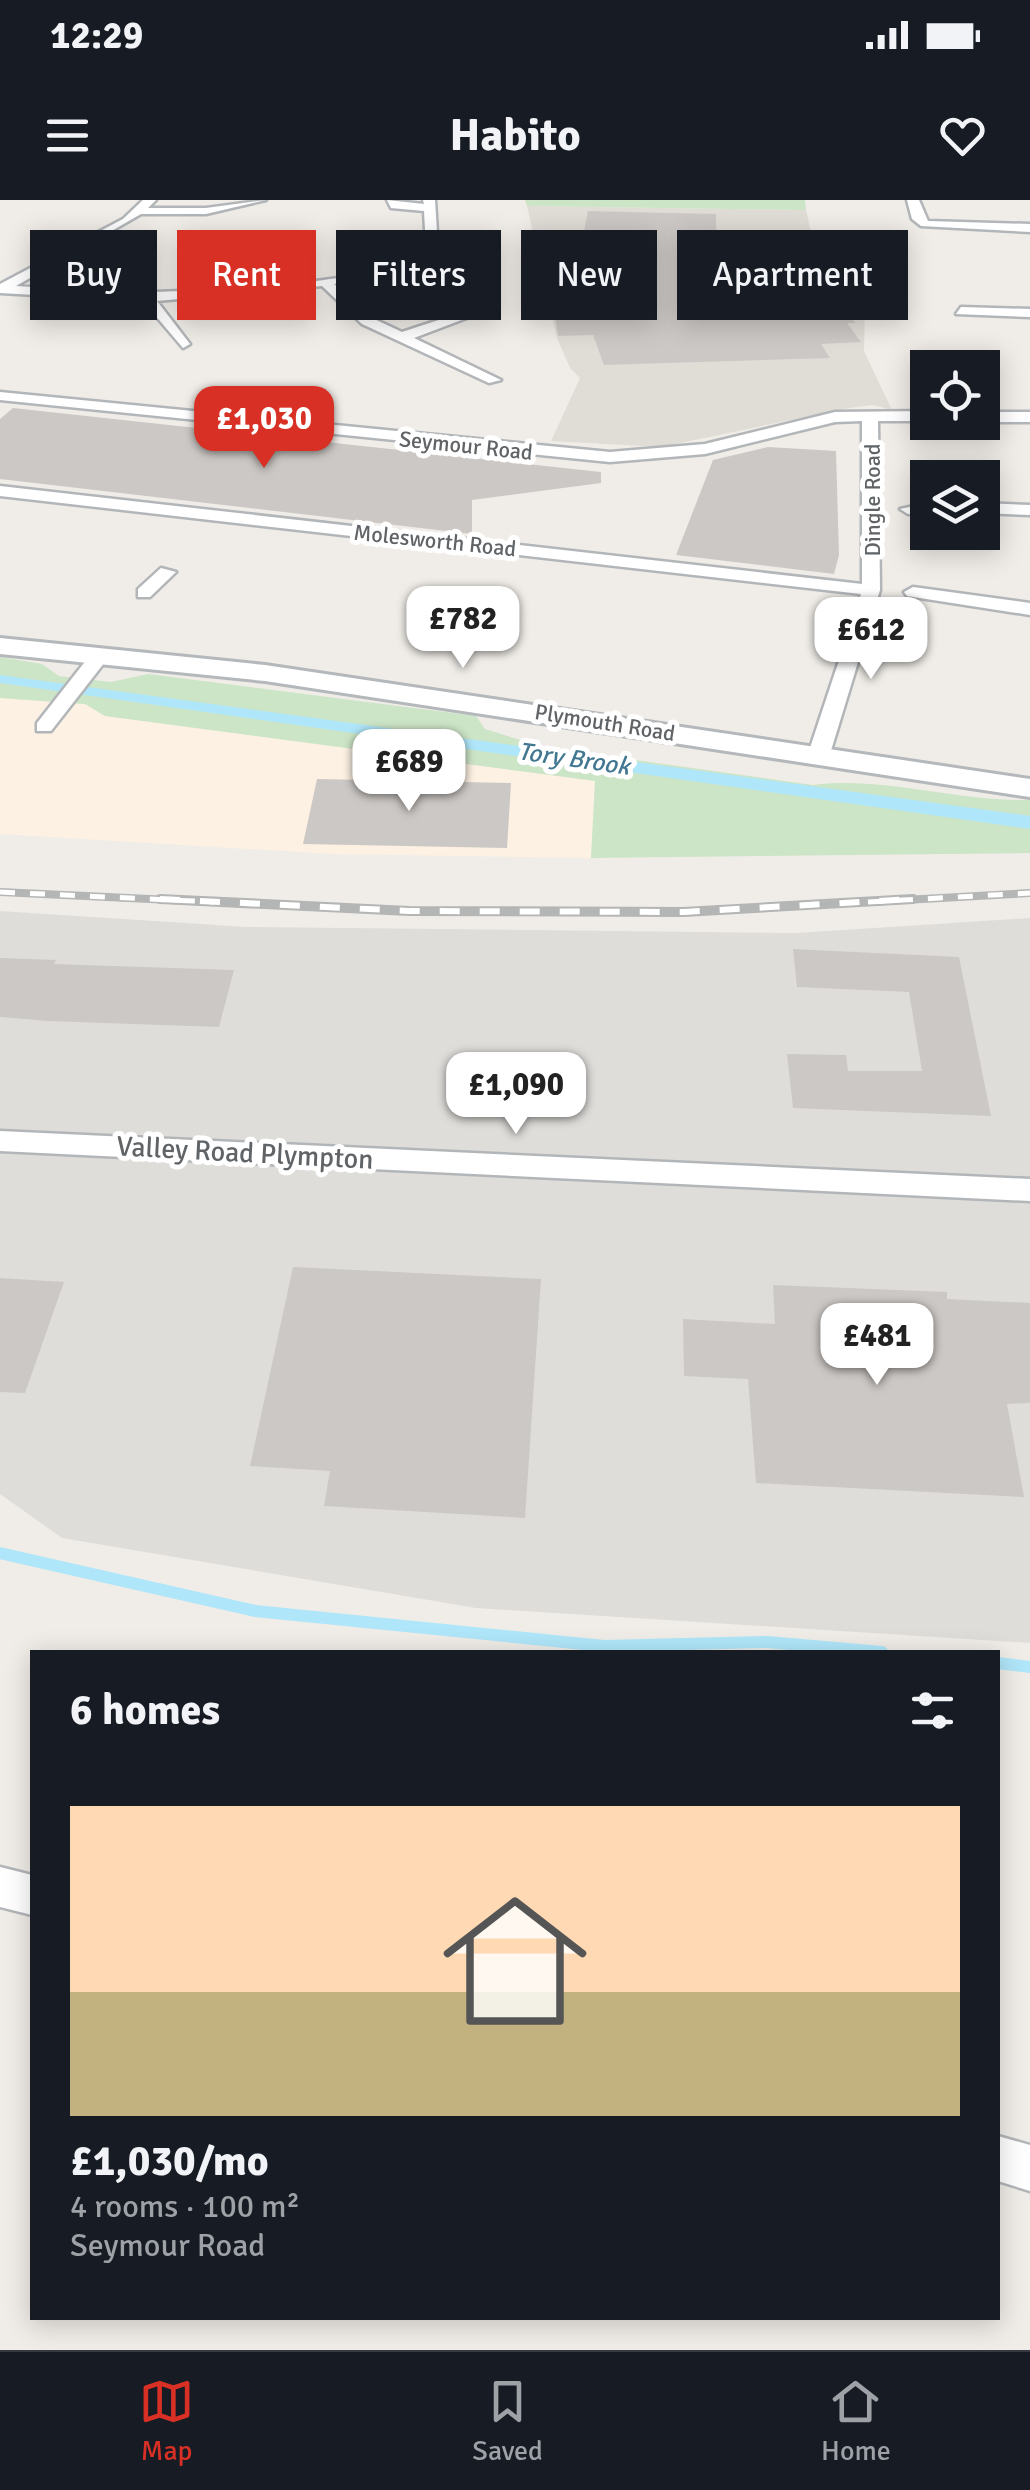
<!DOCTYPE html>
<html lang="en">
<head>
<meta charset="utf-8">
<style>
	body { margin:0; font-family:Signika,sans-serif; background:#20242c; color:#f1f3f6; height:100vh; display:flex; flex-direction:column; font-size:38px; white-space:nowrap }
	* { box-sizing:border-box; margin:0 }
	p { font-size:32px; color:#9ea1a6 }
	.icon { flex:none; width:55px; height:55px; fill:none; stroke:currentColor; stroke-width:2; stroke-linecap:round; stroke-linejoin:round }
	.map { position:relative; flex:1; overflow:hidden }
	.sheet { position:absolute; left:30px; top:1450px; width:970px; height:670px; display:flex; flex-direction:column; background:#171b24; border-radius:0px; box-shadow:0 5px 25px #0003 }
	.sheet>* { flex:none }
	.hud { position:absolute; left:30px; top:30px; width:970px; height:90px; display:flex; gap:20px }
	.fabs { position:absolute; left:910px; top:150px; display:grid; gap:20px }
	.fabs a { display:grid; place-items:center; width:90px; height:90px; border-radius:0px; background:#171b24; box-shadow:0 5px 25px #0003; font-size:50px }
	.price { position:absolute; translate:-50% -85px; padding:0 22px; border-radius:20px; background:#fff; color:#222; font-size:32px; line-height:65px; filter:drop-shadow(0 2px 5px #0008) }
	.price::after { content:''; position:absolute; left:50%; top:60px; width:30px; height:22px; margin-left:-15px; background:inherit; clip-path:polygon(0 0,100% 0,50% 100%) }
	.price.on { background:#d93025; color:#fff }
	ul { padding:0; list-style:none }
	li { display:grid; align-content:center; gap:20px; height:530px; padding:0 40px }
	li span { display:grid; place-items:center; height:310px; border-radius:0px; color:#555 }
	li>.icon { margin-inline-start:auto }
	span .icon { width:180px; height:180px; fill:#fffc; stroke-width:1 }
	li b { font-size:42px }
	h2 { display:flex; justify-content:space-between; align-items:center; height:120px; padding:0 40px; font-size:42px }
	.pill { padding:0 35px; border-radius:0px; background:#171b24; box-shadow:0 5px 25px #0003; font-size:35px; line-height:90px }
	.pill.on { background:#d93025; color:#fff }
	.status { display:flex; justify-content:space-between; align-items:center; height:70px; padding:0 50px; background:#171b24; direction:ltr }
	.status svg { height:28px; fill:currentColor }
	header { display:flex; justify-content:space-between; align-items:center; height:130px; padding:0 40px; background:#171b24; font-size:45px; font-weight:700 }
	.dock { display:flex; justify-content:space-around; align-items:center; height:140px; border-top:2px solid #363941; background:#171b24; font-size:28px; color:#9ea1a6 }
	.dock a { display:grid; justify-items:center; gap:5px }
	.dock .on { color:#d93025 }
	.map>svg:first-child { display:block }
	.commercial { fill:#fcf1e2 }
	.industrial { fill:#dfddda }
	.education { fill:#e0ddd7 }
	.green { fill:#cde5c7 }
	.water { fill:#b0e6f9 }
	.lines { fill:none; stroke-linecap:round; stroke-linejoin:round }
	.stream { stroke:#b0e6f9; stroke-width:12 }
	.building { fill:#ccc8c5 }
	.street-casing { stroke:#b3b6b9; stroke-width:5 }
	.secondary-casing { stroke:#b4b8bb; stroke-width:6 }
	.street { fill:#fff; fill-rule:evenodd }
	.secondary { fill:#fff; fill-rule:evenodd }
	.rail-far1-casing { stroke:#b4b5b5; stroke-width:8 }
	.rail-casing { stroke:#b4b5b5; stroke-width:10 }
	.rail-far1 { stroke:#fff; stroke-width:5; stroke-dasharray:15; stroke-linecap:butt }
	.rail { stroke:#fff; stroke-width:6; stroke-dasharray:20; stroke-linecap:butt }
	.labels { text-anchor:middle; stroke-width:10; stroke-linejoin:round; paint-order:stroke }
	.far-street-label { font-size:22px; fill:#606467; stroke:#fff }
	.far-water-label { font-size:25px; font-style:italic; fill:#427791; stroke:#fff }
	.street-label { font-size:28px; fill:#606467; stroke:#fff }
</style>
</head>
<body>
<div class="status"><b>12:29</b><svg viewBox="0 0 49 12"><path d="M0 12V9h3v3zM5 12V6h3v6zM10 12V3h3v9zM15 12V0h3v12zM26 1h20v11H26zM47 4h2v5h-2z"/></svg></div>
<header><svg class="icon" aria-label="menu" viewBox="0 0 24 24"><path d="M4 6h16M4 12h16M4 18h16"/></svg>Habito<svg class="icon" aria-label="heart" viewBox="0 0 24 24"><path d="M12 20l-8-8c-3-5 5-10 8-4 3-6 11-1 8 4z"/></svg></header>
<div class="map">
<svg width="1030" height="2150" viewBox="0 0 1030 2150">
	<rect width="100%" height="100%" fill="#f0ede8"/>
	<!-- commercial -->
	<path class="commercial" d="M 0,498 L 85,504 L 106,516 L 595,581 L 591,658 L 332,654 L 0,634 Z"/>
	<!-- industrial -->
	<path class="industrial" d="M 0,711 L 247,727 L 796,733 L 1030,718 L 1030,1443 L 476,1408 L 62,1338 L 0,1294 Z"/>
	<!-- education -->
	<path class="education" d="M 527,6 L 806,10 L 817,58 L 878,57 L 865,104 L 864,151 L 892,210 L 873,205 L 849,208 L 661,247 L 551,241 L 580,178 L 570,168 L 557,138 Z"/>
	<!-- green -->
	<path class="green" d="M 525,0 L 805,0 L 806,10 L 527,6 Z
		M 0,457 L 42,464 L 59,476 L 111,482 L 148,474 L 476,516 L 485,529 L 543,547 L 813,585 C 884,576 957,602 1030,600 L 1030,653 L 591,658 L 595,581 L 105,516 L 85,504 L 0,498 Z"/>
	<!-- water -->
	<path class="water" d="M 0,475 L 1024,615 L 1030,616 L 1030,629 L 0,483 Z"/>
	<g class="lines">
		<!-- stream -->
		<path class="stream" d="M 0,1353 L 255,1411 L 604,1446 L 767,1442 L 882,1452
			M 998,1463 L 1030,1467"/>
	</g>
	<!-- building -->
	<path class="building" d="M 588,11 L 716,14 L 717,81 L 821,78 L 855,123 L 847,123 L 861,142 L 821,144 L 830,158 L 604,165 L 593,135 L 558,136 L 553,102 L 558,102 L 539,42 L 582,41 Z
		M 13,208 L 601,272 L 601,283 L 472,300 L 472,334 L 0,279 L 0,219 Z
		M 768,247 L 836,251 L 839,355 L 834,374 L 676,355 L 713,260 Z
		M 317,579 L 511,583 L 507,648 L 303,644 Z
		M 793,749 L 959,757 L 991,916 L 793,908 L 787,854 L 846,855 L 848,871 L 922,871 L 909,792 L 797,787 Z
		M 0,758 L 56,760 L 54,764 L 234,770 L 219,827 L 48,821 L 0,817 Z
		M 293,1067 L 541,1079 L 525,1318 L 324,1306 L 330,1271 L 250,1266 Z
		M 0,1078 L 64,1082 L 25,1193 L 0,1192 Z
		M 773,1085 L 947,1092 L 947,1099 L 1030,1103 L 1030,1203 L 1007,1204 L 1024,1297 L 756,1283 L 748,1179 L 684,1176 L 683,1119 L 775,1124 Z"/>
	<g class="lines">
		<defs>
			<path id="street" d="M 143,0 L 156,0 L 148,8 L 206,8 L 266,0 L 206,14 L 141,14 L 16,86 L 129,93 L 233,89 L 213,50 L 219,46 L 246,88 C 285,84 403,77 426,48 L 424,11 L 391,8 L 387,0 L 424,4 L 423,0 L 435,0 L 438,48 L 428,61 L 480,113 L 414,138 L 501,180 L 489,183 L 362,124 L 322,86 L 157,101 L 190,144 L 183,148 L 143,101 L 0,93 L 0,84 L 123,19 ZM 420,66 L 440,93 L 466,111 L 402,132 L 372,118 L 334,84 Z
				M 907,0 L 919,0 L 928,21 L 1030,24 L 1030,32 L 921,26 L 912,19 Z
				M 961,107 L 1030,109 L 1030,117 L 956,114 Z
				M 0,192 L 610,252 L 705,244 L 835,212 L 928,211 L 928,221 L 878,221 L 880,390 L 829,557 L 818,563 L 807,557 L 861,394 L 0,296 L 0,286 L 862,384 L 862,221 L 835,222 L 705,254 L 610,262 L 0,200 Z
				M 982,212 L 1030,212 L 1030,222 L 982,222 Z
				M 928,303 L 928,313 L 908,314 L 900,309 Z
				M 982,303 L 1030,305 L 1030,315 L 982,313 Z
				M 161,368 L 176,372 L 150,397 L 138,397 L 138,389 Z
				M 913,387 L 1030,403 L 1030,415 L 907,396 L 904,392 Z
				M 91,454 L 108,458 L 51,531 L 37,531 L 37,523 Z
				M 0,931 L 1030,979 L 1030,1001 L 0,951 Z
				M 0,1667 L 32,1675 L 32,1715 L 0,1707 Z
				M 998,1936 L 1030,1945 L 1030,1991 L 998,1981 Z"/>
			<path id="secondary" d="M 0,438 L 265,465 L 1030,579 L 1030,597 L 265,481 L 0,454 Z"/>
		</defs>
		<!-- street casing -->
		<use href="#street" class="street-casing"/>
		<!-- secondary casing -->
		<use href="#secondary" class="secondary-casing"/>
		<!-- street -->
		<use href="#street" class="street"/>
		<!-- secondary -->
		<use href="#secondary" class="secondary"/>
		<defs>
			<path id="rail-far1" d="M 0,692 L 214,702
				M 868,702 L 1030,693"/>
			<path id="rail" d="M 160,699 L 409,711 L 684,712 L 913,699"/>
		</defs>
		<!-- rail-far1 casing -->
		<use href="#rail-far1" class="rail-far1-casing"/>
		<!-- rail casing -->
		<use href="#rail" class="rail-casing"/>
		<!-- rail-far1 -->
		<use href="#rail-far1" class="rail-far1"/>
		<!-- rail -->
		<use href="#rail" class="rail"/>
	</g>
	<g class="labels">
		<!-- far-street labels -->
		<g class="far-street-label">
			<text transform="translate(466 245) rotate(6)" y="8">Seymour Road</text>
			<text transform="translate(872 300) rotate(-90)" y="8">Dingle Road</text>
			<text transform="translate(435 340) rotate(6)" y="8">Molesworth Road</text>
			<text transform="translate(605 522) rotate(9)" y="8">Plymouth Road</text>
		</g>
		<!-- far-water labels -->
		<g class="far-water-label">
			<text transform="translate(574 558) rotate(8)" y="9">Tory Brook</text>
		</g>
		<!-- street labels -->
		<g class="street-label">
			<text transform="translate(245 952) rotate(3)" y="10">Valley Road Plympton</text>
		</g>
	</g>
</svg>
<div class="fabs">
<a><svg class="icon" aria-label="locate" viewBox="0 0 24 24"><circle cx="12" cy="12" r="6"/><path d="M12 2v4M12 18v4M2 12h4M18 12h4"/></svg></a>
<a><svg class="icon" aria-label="layers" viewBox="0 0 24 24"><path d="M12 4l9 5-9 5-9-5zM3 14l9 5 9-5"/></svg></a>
</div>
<b class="price on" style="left:264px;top:271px">£1,030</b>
<b class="price" style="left:463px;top:471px">£782</b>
<b class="price" style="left:871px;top:482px">£612</b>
<b class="price" style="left:409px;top:614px">£689</b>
<b class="price" style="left:516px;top:937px">£1,090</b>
<b class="price" style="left:877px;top:1188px">£481</b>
<div class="hud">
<a class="pill">Buy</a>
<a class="pill on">Rent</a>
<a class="pill">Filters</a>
<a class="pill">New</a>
<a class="pill">Apartment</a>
</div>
<section class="sheet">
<h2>6 homes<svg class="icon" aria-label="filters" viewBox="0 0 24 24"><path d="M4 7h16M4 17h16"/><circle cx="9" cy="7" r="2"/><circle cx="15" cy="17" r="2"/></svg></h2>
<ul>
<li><span style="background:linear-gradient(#ffd9b3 60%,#c2b280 0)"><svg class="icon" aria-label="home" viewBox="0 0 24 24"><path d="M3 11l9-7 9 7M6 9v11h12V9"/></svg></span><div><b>£1,030/mo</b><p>4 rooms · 100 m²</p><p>Seymour Road</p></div></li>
</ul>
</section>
</div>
<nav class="dock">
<a class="on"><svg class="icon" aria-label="map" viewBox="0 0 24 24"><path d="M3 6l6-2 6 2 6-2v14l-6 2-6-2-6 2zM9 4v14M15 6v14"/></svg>Map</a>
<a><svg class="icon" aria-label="saved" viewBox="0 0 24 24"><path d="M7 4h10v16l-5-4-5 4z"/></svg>Saved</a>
<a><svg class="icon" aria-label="home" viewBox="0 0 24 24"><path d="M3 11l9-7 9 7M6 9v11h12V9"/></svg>Home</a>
</nav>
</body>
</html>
